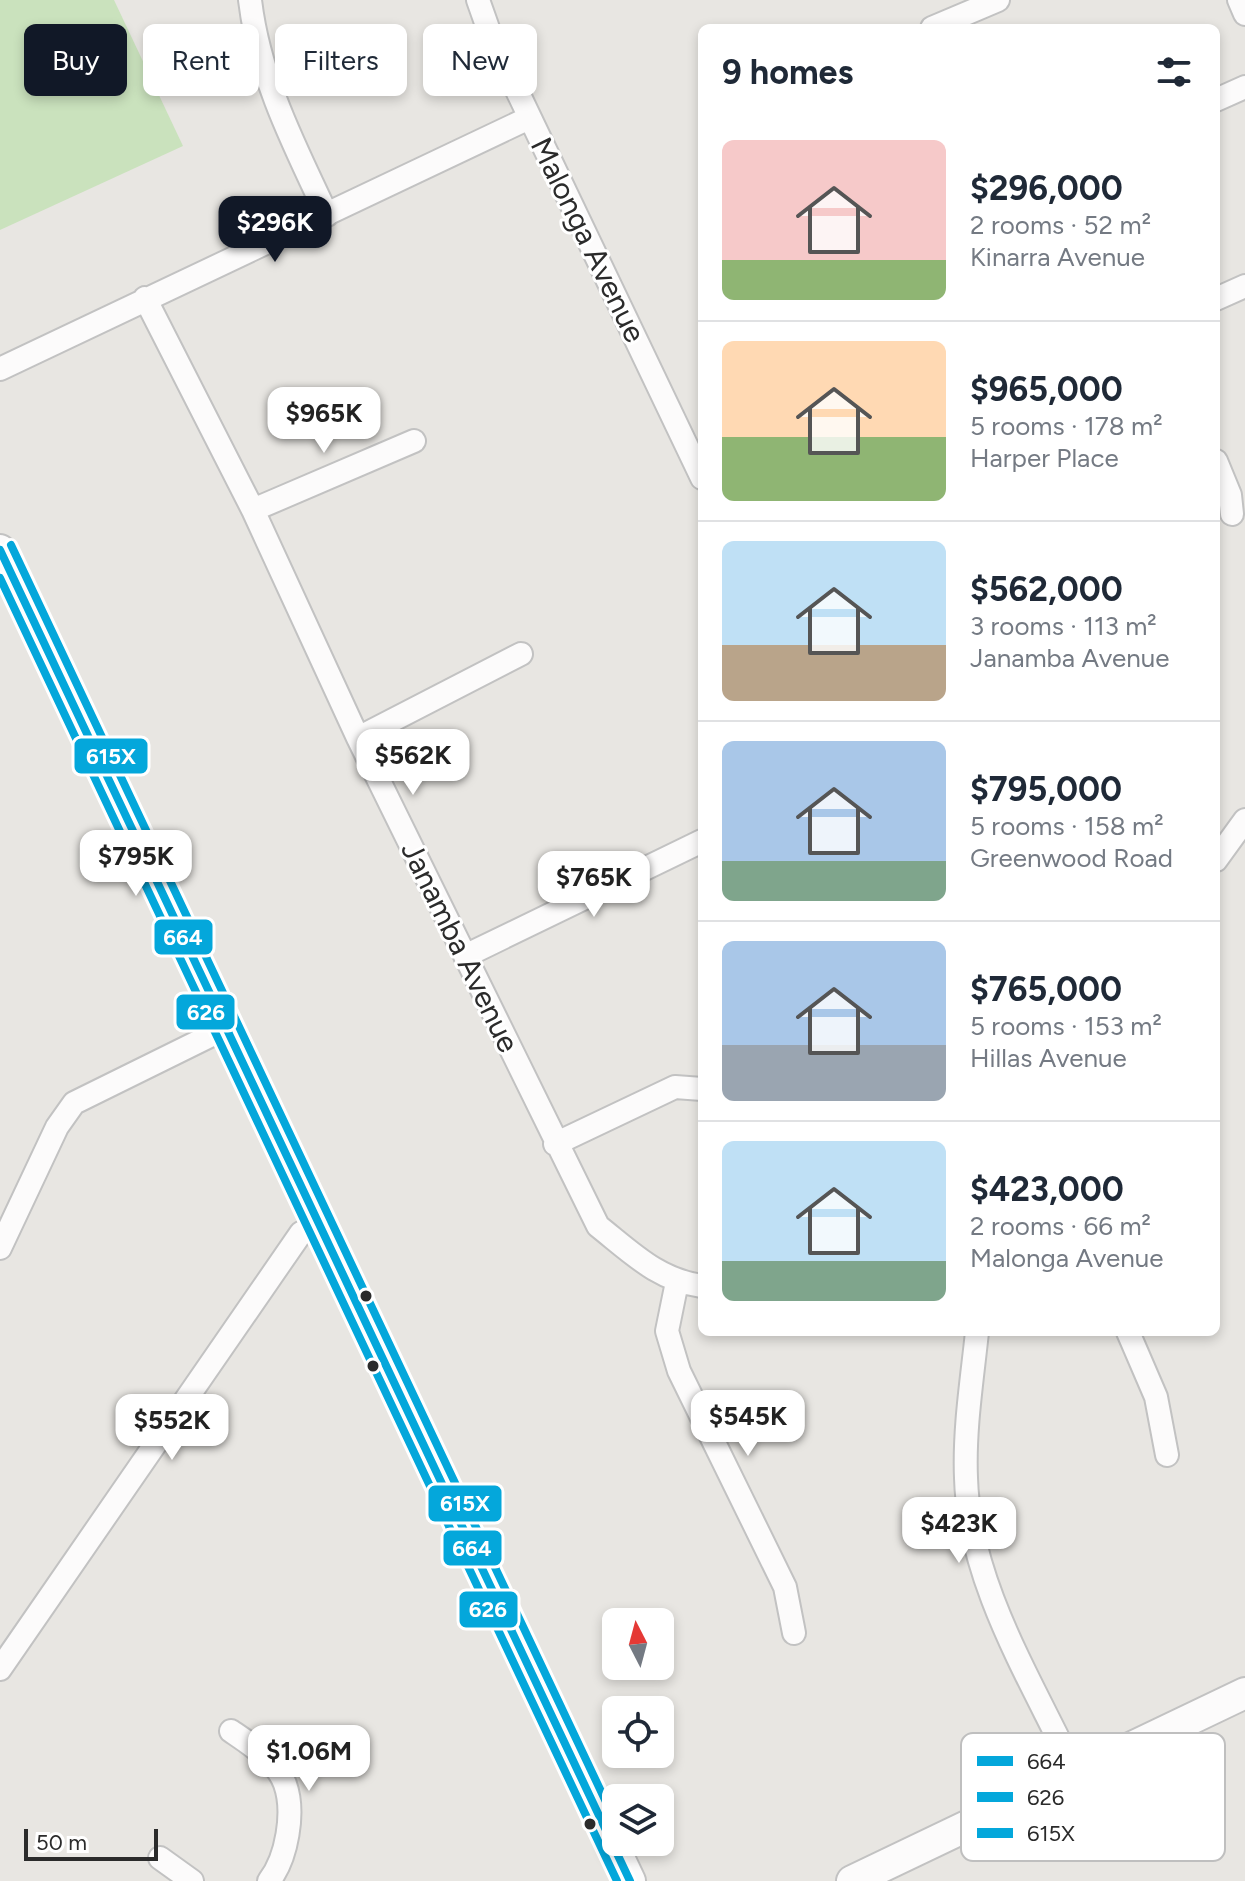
<!DOCTYPE html>
<html lang="en">
<head>
<meta charset="utf-8">
<style>
	body { margin:0; font-family:Figtree,sans-serif; background:#f6f6f7; color:#1f2937; height:100vh; display:flex; flex-direction:column; font-size:30px; white-space:nowrap }
	* { box-sizing:border-box; margin:0 }
	p { font-size:26px; color:#747a83 }
	.icon { flex:none; width:44px; height:44px; fill:none; stroke:currentColor; stroke-width:2; stroke-linecap:round; stroke-linejoin:round }
	.map { position:relative; flex:1; overflow:hidden }
	.panel { position:absolute; left:698px; top:24px; width:522px; height:1312px; display:flex; flex-direction:column; background:#fff; border-radius:12px; box-shadow:0 4px 12px #0003 }
	.panel>* { flex:none }
	.banner { position:absolute; left:24px; top:24px; width:554px; height:72px; display:flex; gap:16px }
	.needle { width:52px; rotate:354deg }
	.controls { position:absolute; left:602px; top:1608px; display:grid; gap:16px }
	.controls a { display:grid; place-items:center; width:72px; height:72px; border-radius:12px; background:#fff; box-shadow:0 4px 12px #0003; font-size:40px }
	.scale { position:absolute; left:24px; bottom:20px; width:134px; box-sizing:border-box; padding-left:8px; border:4px solid #2b2b2b; border-top:0; font-size:22px; line-height:28px; white-space:nowrap; color:#2b2b2b; -webkit-text-stroke:6px #fff; paint-order:stroke }
	.price { position:absolute; translate:-50% -68px; padding:0 18px; border-radius:16px; background:#fff; color:#222; font-size:26px; line-height:52px; filter:drop-shadow(0 2px 4px #0008) }
	.price::after { content:''; position:absolute; left:50%; top:48px; width:24px; height:18px; margin-left:-12px; background:inherit; clip-path:polygon(0 0,100% 0,50% 100%) }
	.price.active { background:#111827; color:#fff }
	ul { padding:0; list-style:none }
	li { display:flex; align-items:center; gap:24px; height:200px; padding:0 24px }
	li+li { border-top:2px solid #e0e1e3 }
	li span { display:grid; place-items:center; flex:none; width:224px; height:160px; border-radius:12px; color:#555 }
	li>.icon { margin-inline-start:auto }
	span .icon { width:96px; height:96px; fill:#fffc; stroke-width:1 }
	li b { font-size:34px }
	h2 { display:flex; justify-content:space-between; align-items:center; height:96px; padding:0 24px; font-size:34px }
	.tag { padding:0 28px; border-radius:12px; background:#fff; box-shadow:0 4px 12px #0003; font-size:28px; line-height:72px }
	.tag.active { background:#111827; color:#fff }
	.map>svg:first-child { display:block }
	.green { fill:#cae2bd }
	.lines { fill:none; stroke-linecap:round; stroke-linejoin:round }
	.street-casing { stroke:#c2c2c2; stroke-width:26 }
	.secondary-casing { stroke:#c2c2c2; stroke-width:34 }
	.street { stroke:#fcfbfb; stroke-width:22 }
	.secondary { stroke:#fcfbfb; stroke-width:30 }
	.bus-1-casing { stroke:#fff; stroke-width:14 }
	.bus-2-casing { stroke:#fff; stroke-width:14 }
	.bus-3-casing { stroke:#fff; stroke-width:14 }
	.bus-1 { stroke:#04a7db; stroke-width:8 }
	.bus-2 { stroke:#04a7db; stroke-width:8 }
	.bus-3 { stroke:#04a7db; stroke-width:8 }
	.bus-dot { fill:#2b2b2b; stroke:#fff; stroke-width:3 }
	.labels { text-anchor:middle; stroke-width:6; stroke-linejoin:round; paint-order:stroke }
	.street-label { font-size:30px; fill:#2b2b2b; stroke:#fff }
	.key { fill:#fff; stroke:#bfbfbf; stroke-width:2 }
	.key-label { font-size:22px; fill:#2b2b2b }
	.line-badge { stroke:#fff; stroke-width:3 }
	.badge-label { font-size:22px; text-anchor:middle; font-weight:bold; fill:#fff }
</style>
</head>
<body>
<div class="map">
<svg width="1245" height="1881" viewBox="0 0 1245 1881">
	<rect width="100%" height="100%" fill="#e8e6e2"/>
	<!-- green -->
	<path class="green" d="M 0,0 L 114,0 L 183,146 L 0,230 Z"/>
	<g class="lines">
		<defs>
			<path id="street" d="M 250,0 C 259,77 294,145 327,215
				M 478,0 L 490,34 L 702,478
				M 1239,0 L 1245,14
				M 932,28 L 998,0
				M 1216,100 L 1245,87
				M 145,298 L 253,510 L 358,738 L 598,1226 C 632,1253 658,1280 702,1286
				M 1216,299 L 1245,286
				M 0,369 L 529,118
				M 1216,461 L 1230,495 L 1232,514
				M 253,510 L 414,441
				M 358,738 L 521,654
				M 1216,860 L 1245,820
				M 465,956 L 702,841
				M 555,1144 L 675,1087 L 702,1089
				M 0,1248 L 57,1127 L 74,1103 L 226,1028
				M 677,1282 L 667,1331 L 679,1371 L 785,1587 L 794,1633
				M 977,1332 C 972,1380 964,1429 966,1478 C 969,1583 1032,1681 1075,1773
				M 1128,1332 L 1156,1397 L 1167,1455
				M 0,1669 L 301,1233 L 320,1223
				M 231,1731 C 250,1744 277,1761 285,1784 C 295,1812 287,1858 269,1881
				M 160,1858 L 192,1881"/>
			<path id="secondary" d="M 0,550 L 630,1881
				M 852,1881 L 1245,1693"/>
		</defs>
		<!-- street casing -->
		<use href="#street" class="street-casing"/>
		<!-- secondary casing -->
		<use href="#secondary" class="secondary-casing"/>
		<!-- street -->
		<use href="#street" class="street"/>
		<!-- secondary -->
		<use href="#secondary" class="secondary"/>
		<defs>
			<path id="bus-1" d="M 0,550 L 630,1881"/>
			<path id="bus-2" d="M 0,578 L 617,1881"/>
			<path id="bus-3" d="M 11,545 L 616,1823"/>
		</defs>
		<!-- bus-1 casing -->
		<use href="#bus-1" class="bus-1-casing"/>
		<!-- bus-2 casing -->
		<use href="#bus-2" class="bus-2-casing"/>
		<!-- bus-3 casing -->
		<use href="#bus-3" class="bus-3-casing"/>
		<!-- bus-1 -->
		<use href="#bus-1" class="bus-1"/>
		<!-- bus-2 -->
		<use href="#bus-2" class="bus-2"/>
		<!-- bus-3 -->
		<use href="#bus-3" class="bus-3"/>
	</g>
	<!-- markers -->
	<g class="bus-dot">
		<circle cx="366" cy="1296" r="7"/>
		<circle cx="373" cy="1366" r="7"/>
		<circle cx="590" cy="1824" r="7"/>
	</g>
	<g class="labels">
		<!-- street labels -->
		<g class="street-label">
			<text transform="translate(588 240) rotate(64)" y="10">Malonga Avenue</text>
			<text transform="translate(460 947) rotate(64)" y="10">Janamba Avenue</text>
		</g>
	</g>
	<!-- legend -->
	<rect x="961" y="1733" width="264" height="128" rx="12" class="key"/>
	<rect x="977" y="1756" width="36" height="10" fill="#04a7db"/>
	<rect x="977" y="1792" width="36" height="10" fill="#04a7db"/>
	<rect x="977" y="1828" width="36" height="10" fill="#04a7db"/>
	<g class="key-label">
		<text x="1027" y="1769">664</text>
		<text x="1027" y="1805">626</text>
		<text x="1027" y="1841">615X</text>
	</g>
	<g class="line-badge">
		<rect x="73" y="737" width="76" height="38" rx="8" fill="#04a7db"/>
		<rect x="153" y="918" width="61" height="38" rx="8" fill="#04a7db"/>
		<rect x="175" y="993" width="61" height="38" rx="8" fill="#04a7db"/>
		<rect x="427" y="1484" width="76" height="39" rx="8" fill="#04a7db"/>
		<rect x="442" y="1529" width="61" height="38" rx="8" fill="#04a7db"/>
		<rect x="458" y="1590" width="61" height="39" rx="8" fill="#04a7db"/>
	</g>
	<g class="badge-label">
		<text x="111" y="764">615X</text>
		<text x="183" y="945">664</text>
		<text x="206" y="1020">626</text>
		<text x="465" y="1511">615X</text>
		<text x="472" y="1556">664</text>
		<text x="488" y="1617">626</text>
	</g>
</svg>
<div class="controls">
<a><svg class="needle" viewBox="-14 -14 28 28"><path d="M0-13l5 13h-10z" fill="#e53935"/><path d="M0 13l5-13h-10z" fill="#747a83"/></svg></a>
<a><svg class="icon" aria-label="locate" viewBox="0 0 24 24"><circle cx="12" cy="12" r="6"/><path d="M12 2v4M12 18v4M2 12h4M18 12h4"/></svg></a>
<a><svg class="icon" aria-label="layers" viewBox="0 0 24 24"><path d="M12 4l9 5-9 5-9-5zM3 14l9 5 9-5"/></svg></a>
</div>
<div class="scale">50 m</div>
<b class="price active" style="left:275px;top:264px">$296K</b>
<b class="price" style="left:324px;top:455px">$965K</b>
<b class="price" style="left:413px;top:797px">$562K</b>
<b class="price" style="left:136px;top:898px">$795K</b>
<b class="price" style="left:594px;top:919px">$765K</b>
<b class="price" style="left:748px;top:1458px">$545K</b>
<b class="price" style="left:172px;top:1462px">$552K</b>
<b class="price" style="left:959px;top:1565px">$423K</b>
<b class="price" style="left:309px;top:1793px">$1.06M</b>
<div class="banner">
<a class="tag active">Buy</a>
<a class="tag">Rent</a>
<a class="tag">Filters</a>
<a class="tag">New</a>
</div>
<section class="panel">
<h2>9 homes<svg class="icon" aria-label="filters" viewBox="0 0 24 24"><path d="M4 7h16M4 17h16"/><circle cx="9" cy="7" r="2"/><circle cx="15" cy="17" r="2"/></svg></h2>
<ul>
<li><span style="background:linear-gradient(#f6c9c9 75%,#8fb573 0)"><svg class="icon" aria-label="home" viewBox="0 0 24 24"><path d="M3 11l9-7 9 7M6 9v11h12V9"/></svg></span><div><b>$296,000</b><p>2 rooms · 52 m²</p><p>Kinarra Avenue</p></div></li>
<li><span style="background:linear-gradient(#ffd9b3 60%,#8fb573 0)"><svg class="icon" aria-label="home" viewBox="0 0 24 24"><path d="M3 11l9-7 9 7M6 9v11h12V9"/></svg></span><div><b>$965,000</b><p>5 rooms · 178 m²</p><p>Harper Place</p></div></li>
<li><span style="background:linear-gradient(#bfe0f5 65%,#b9a48a 0)"><svg class="icon" aria-label="home" viewBox="0 0 24 24"><path d="M3 11l9-7 9 7M6 9v11h12V9"/></svg></span><div><b>$562,000</b><p>3 rooms · 113 m²</p><p>Janamba Avenue</p></div></li>
<li><span style="background:linear-gradient(#a9c7e8 75%,#7fa58c 0)"><svg class="icon" aria-label="home" viewBox="0 0 24 24"><path d="M3 11l9-7 9 7M6 9v11h12V9"/></svg></span><div><b>$795,000</b><p>5 rooms · 158 m²</p><p>Greenwood Road</p></div></li>
<li><span style="background:linear-gradient(#a9c7e8 65%,#9aa5b1 0)"><svg class="icon" aria-label="home" viewBox="0 0 24 24"><path d="M3 11l9-7 9 7M6 9v11h12V9"/></svg></span><div><b>$765,000</b><p>5 rooms · 153 m²</p><p>Hillas Avenue</p></div></li>
<li><span style="background:linear-gradient(#bfe0f5 75%,#7fa58c 0)"><svg class="icon" aria-label="home" viewBox="0 0 24 24"><path d="M3 11l9-7 9 7M6 9v11h12V9"/></svg></span><div><b>$423,000</b><p>2 rooms · 66 m²</p><p>Malonga Avenue</p></div></li>
</ul>
</section>
</div>
</body>
</html>
